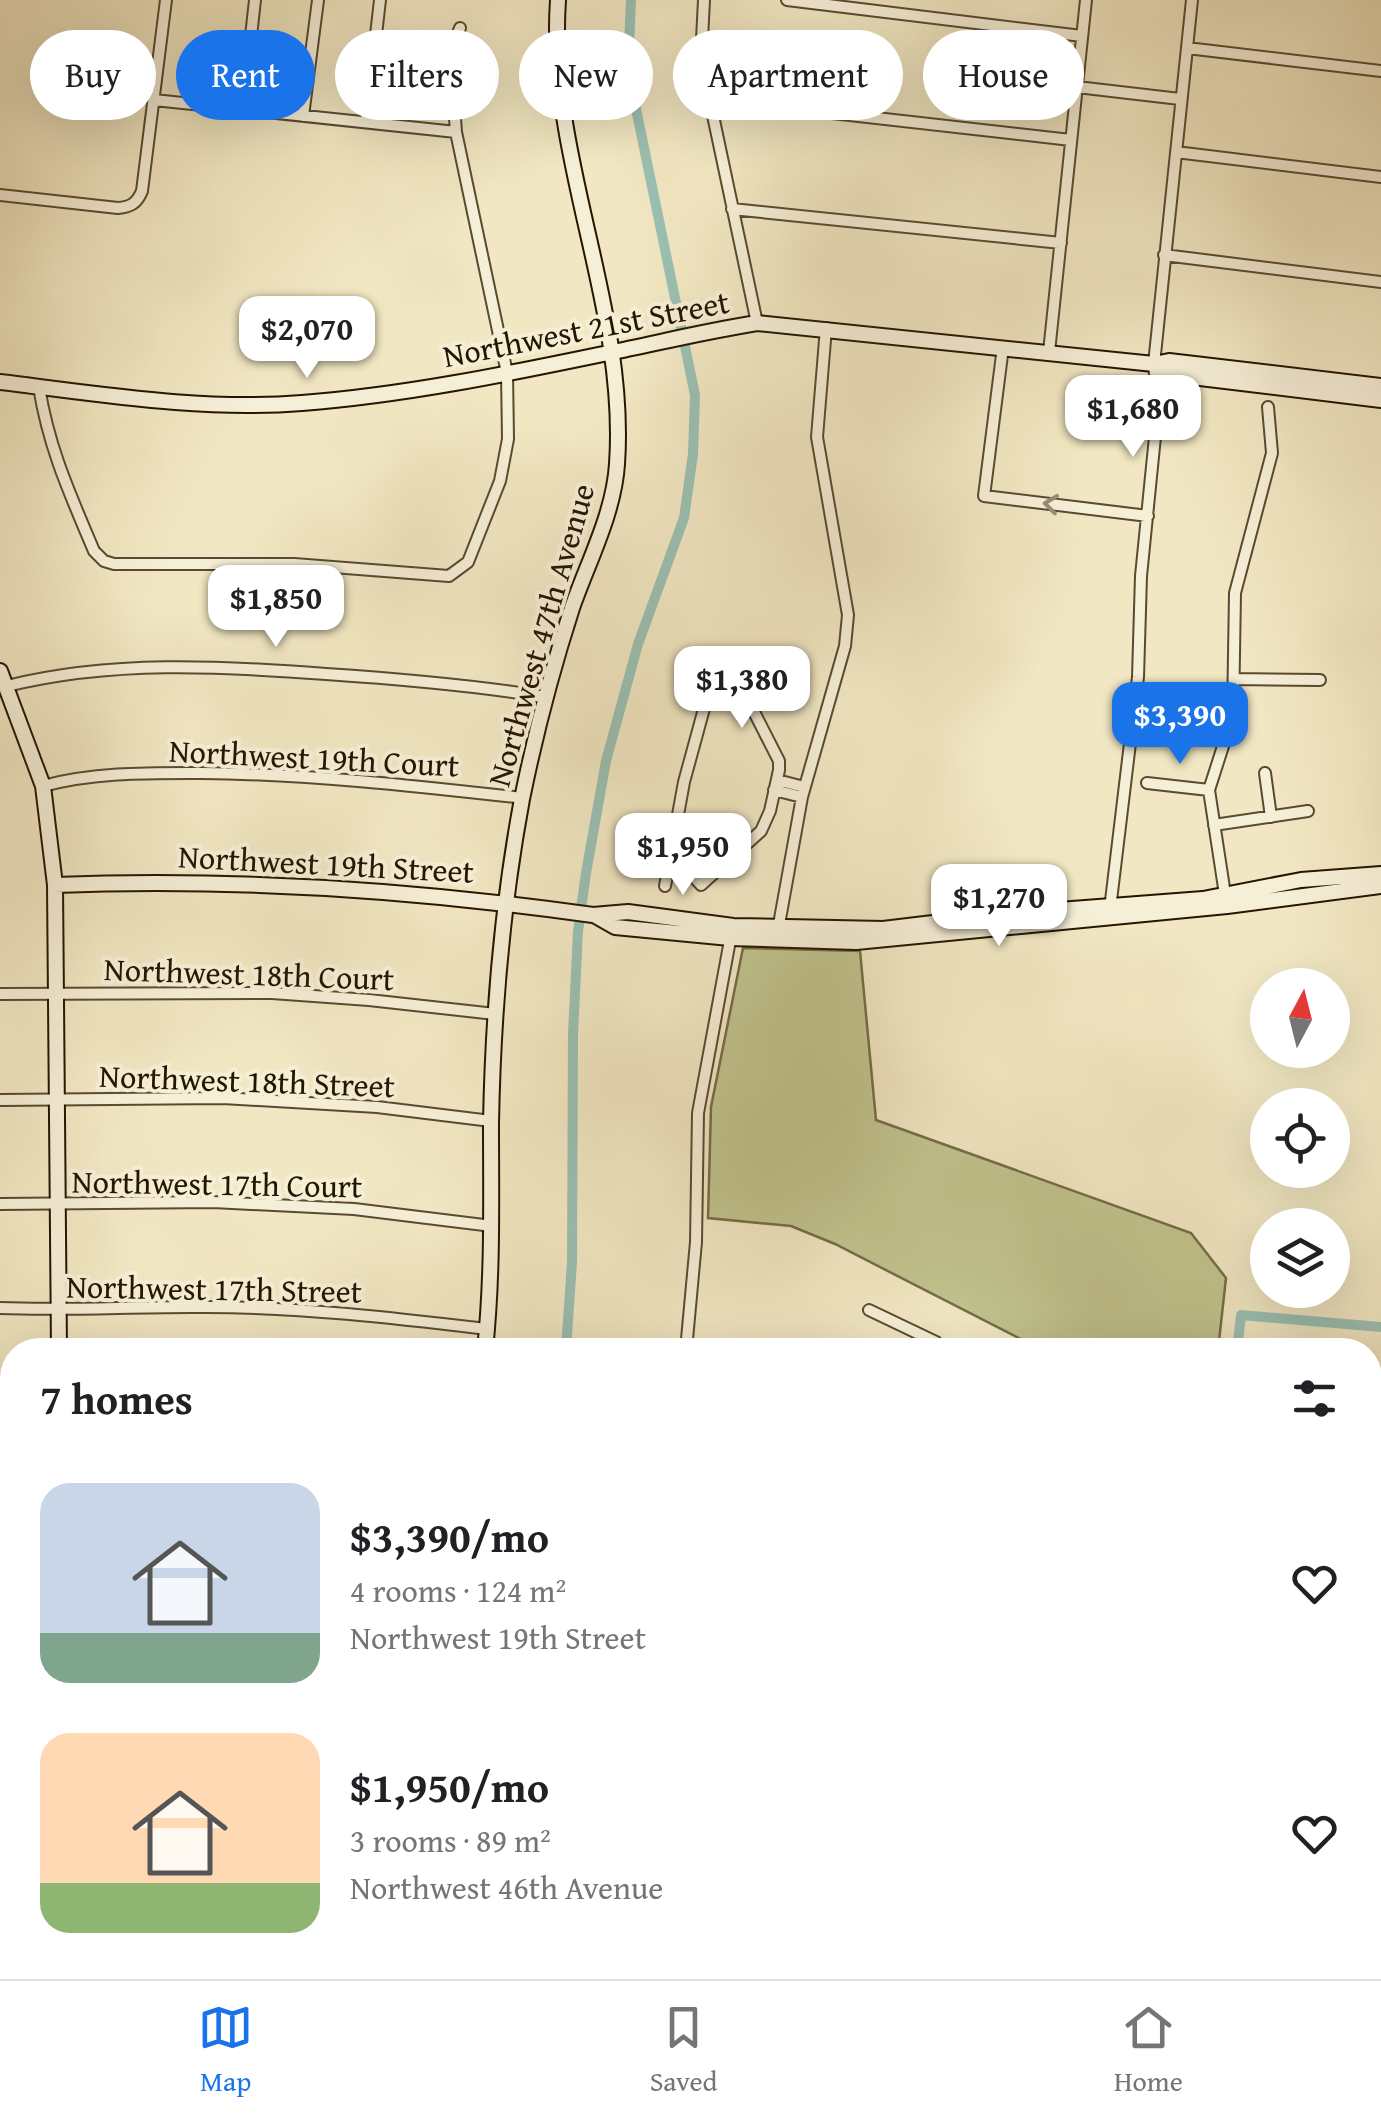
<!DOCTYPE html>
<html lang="en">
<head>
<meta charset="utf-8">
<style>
	body { margin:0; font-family:"Gentium Book Plus",serif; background:#f6f6f6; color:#202124; height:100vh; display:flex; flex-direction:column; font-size:38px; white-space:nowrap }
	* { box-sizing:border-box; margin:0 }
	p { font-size:32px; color:#757577 }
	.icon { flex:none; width:55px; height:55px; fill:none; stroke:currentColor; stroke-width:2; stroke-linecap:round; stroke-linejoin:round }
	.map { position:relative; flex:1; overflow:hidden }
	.side { position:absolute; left:0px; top:1338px; width:1382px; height:642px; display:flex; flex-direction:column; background:#fff; border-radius:40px 40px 0 0; box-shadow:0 10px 40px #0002 }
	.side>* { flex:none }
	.top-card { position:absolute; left:30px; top:30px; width:1322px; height:90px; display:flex; gap:20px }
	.needle { width:65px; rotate:7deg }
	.tools { position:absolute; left:1250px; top:968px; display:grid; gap:20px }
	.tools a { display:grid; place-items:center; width:100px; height:100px; border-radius:50%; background:#fff; box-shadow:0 10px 40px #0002; font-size:50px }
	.price { position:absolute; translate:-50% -85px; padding:0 22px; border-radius:20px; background:#fff; color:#222; font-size:32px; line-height:65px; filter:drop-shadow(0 2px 5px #0008) }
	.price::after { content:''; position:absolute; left:50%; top:60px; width:30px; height:22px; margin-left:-15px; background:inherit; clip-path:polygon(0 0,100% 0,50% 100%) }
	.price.on { background:#1a73e8; color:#fff }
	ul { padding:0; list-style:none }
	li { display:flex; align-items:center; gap:30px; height:250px; padding:0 40px }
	li span { display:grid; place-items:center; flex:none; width:280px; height:200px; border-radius:30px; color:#555 }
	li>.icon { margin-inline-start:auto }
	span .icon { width:120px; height:120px; fill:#fffc; stroke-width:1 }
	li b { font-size:42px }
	h2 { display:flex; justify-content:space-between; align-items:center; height:120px; padding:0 40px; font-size:42px }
	.tag { padding:0 35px; border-radius:45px; background:#fff; box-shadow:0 10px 40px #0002; font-size:35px; line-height:90px }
	.tag.on { background:#1a73e8; color:#fff }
	.dock { display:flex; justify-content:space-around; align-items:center; height:140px; border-top:2px solid #e0e0e0; background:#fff; font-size:28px; color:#757577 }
	.dock a { display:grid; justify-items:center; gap:5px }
	.dock .on { color:#1a73e8 }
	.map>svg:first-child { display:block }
	.green { fill:#c1c38e; stroke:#746c48; stroke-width:2.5 }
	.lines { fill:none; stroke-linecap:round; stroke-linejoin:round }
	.canal { stroke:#9bc0b3; stroke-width:10 }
	.street-casing { stroke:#594a31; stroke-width:14 }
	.secondary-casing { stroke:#261501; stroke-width:18 }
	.street { stroke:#f6efd7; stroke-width:10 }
	.secondary { stroke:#f6efd7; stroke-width:14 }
	.oneway { stroke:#988d77 }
	.labels { text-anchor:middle; stroke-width:8; stroke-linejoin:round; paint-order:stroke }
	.street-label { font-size:32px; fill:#261501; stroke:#f6efd7 }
</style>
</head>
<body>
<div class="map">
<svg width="1381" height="1979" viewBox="0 0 1381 1979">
	<rect width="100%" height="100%" fill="#f1e7c2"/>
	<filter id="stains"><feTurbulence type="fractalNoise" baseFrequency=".002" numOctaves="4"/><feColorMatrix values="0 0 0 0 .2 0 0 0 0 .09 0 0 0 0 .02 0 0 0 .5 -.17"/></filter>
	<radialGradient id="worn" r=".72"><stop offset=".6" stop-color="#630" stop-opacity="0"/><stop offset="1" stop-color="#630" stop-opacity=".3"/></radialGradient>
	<!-- green -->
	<path class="green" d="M 743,948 L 860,951 L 876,1120 L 1191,1233 L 1226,1278 L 1218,1350 L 1042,1350 L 835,1244 L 791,1226 L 708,1218 L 711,1107 Z"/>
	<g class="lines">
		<!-- canal -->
		<path class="canal" d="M 566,1350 L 572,1262 L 573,1034 L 578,931 L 586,873 L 606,761 L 638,644 L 684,518 L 693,454 L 695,395 L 628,70 L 631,0
			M 1237,1350 L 1241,1315 L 1381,1327
			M 411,1979 L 415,1968
			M 1172,1979 L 1173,1968"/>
		<defs>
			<path id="street" d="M 704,0 L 701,59 L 757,323
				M 787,0 L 1082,36
				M 1187,48 L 1381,71
				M 1077,87 L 1180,99
				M 708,99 L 1071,140
				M 154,100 L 456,132
				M 243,109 L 255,0
				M 303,116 L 318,0
				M 366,122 L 380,0
				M 1176,152 L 1381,177
				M 0,195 L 118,208 C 131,207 137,203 142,191 L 166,0
				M 732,209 L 1061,243
				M 1164,255 L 1381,282
				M 1003,347 L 984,496 L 1148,516
				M 1049,352 L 1086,0
				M 39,387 C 49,449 70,494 94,551 L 104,561 L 114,564 L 294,564 L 449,576 L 468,562 L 500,481 L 508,439 L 507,373 L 456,132 L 450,53 L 460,28
				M 1234,679 L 1320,680
				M 7,686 C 111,660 220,666 326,674 C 400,679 473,685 546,697
				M 1265,773 L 1271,817
				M 777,780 L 804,787
				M 1147,783 L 1209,790
				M 43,786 C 95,772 149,773 202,773 C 310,774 416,786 523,798
				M 774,790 L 802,797
				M 1214,825 L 1308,811
				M 665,886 L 684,782 L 708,694 L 740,696 L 750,704 L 779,761 L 779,770 L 770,811 L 761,831 L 701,885 L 672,853
				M 1226,901 L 1209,790 L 1233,715 L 1235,593 L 1272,453 L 1268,407
				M 1110,909 L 1138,677 L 1141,576 L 1158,407 L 1154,364 L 1192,0
				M 778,930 L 802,797 L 845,646 L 848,615 L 817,437 L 826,328
				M 0,994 L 272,993 L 369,1000 L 495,1014
				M 0,1100 L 223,1098 L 377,1107 L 491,1121
				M 0,1204 L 213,1202 L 354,1209 L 492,1226
				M 0,1308 C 69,1311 137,1306 206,1307 C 300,1307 394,1318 487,1329
				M 869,1310 L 936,1342 L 936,1350
				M 686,1350 L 696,1242 L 698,1113 L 731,935
				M 0,1413 L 12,1413
				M 0,1521 L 12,1521
				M 0,1642 L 12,1643
				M 0,1746 L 12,1747
				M 0,1853 L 12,1855
				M 61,1968 L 156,1979
				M 928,1968 L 928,1979
				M 488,1979 L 492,1968
				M 1096,1979 L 1097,1968"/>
			<path id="secondary" d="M 1154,364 L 1167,374 L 1381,400
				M 0,382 C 100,394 201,411 302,403 C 405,395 507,374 608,353 C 658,343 706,331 757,323 L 1154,364 L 1169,361 L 1381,386
				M 0,671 L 43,786 L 55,885 L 59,1350
				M 55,885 C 236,878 414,890 593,915 L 628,912 L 733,926 L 883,929 L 1008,914 L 1203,899 L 1301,880 L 1381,874
				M 594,915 L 615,927 L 730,938 L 856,942 L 1227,906 L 1381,886
				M 485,1350 C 493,1274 491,1199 491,1123 C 493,1014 502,906 522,799 C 535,735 552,670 572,608 C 588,562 614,513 617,464 C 628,306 547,158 558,0
				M 1370,1550 L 1381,1551
				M 1370,1565 L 1381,1566
				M 7,1979 L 12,1929
				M 329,1979 L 332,1968"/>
		</defs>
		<!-- street casing -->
		<use href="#street" class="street-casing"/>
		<!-- secondary casing -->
		<use href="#secondary" class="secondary-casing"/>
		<!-- street -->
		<use href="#street" class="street"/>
		<!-- secondary -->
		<use href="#secondary" class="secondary"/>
	</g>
	<!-- one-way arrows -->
	<defs><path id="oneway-chevron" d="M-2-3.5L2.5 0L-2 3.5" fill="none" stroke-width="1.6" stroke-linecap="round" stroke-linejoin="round" transform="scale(2.5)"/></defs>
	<use class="oneway" href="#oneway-chevron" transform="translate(1051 504) rotate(-173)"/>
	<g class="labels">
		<!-- street labels -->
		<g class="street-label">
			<text transform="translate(586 329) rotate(-11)" y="11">Northwest 21st Street</text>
			<text transform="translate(541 635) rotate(-74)" y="11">Northwest 47th Avenue</text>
			<text transform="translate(314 758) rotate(3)" y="11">Northwest 19th Court</text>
			<text transform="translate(326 864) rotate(3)" y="11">Northwest 19th Street</text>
			<text transform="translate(249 974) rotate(2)" y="11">Northwest 18th Court</text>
			<text transform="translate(247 1081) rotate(2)" y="11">Northwest 18th Street</text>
			<text transform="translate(217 1184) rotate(1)" y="11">Northwest 17th Court</text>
			<text transform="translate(214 1289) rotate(1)" y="11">Northwest 17th Street</text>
		</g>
	</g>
	<rect width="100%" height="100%" filter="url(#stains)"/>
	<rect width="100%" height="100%" fill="url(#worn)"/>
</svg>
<div class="tools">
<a><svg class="needle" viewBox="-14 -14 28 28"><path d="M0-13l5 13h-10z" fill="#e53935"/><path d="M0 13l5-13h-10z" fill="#757577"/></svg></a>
<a><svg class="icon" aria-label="locate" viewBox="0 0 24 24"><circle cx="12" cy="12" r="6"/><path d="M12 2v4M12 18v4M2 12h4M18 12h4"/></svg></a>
<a><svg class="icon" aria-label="layers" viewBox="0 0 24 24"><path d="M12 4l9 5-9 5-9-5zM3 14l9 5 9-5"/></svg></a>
</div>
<b class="price" style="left:307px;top:381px">$2,070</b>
<b class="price" style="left:1133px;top:460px">$1,680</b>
<b class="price" style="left:276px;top:650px">$1,850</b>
<b class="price" style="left:742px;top:731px">$1,380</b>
<b class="price on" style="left:1180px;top:767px">$3,390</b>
<b class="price" style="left:683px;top:898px">$1,950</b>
<b class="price" style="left:999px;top:949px">$1,270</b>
<div class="top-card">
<a class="tag">Buy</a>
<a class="tag on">Rent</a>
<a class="tag">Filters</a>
<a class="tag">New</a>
<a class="tag">Apartment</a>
<a class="tag">House</a>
</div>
<section class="side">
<h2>7 homes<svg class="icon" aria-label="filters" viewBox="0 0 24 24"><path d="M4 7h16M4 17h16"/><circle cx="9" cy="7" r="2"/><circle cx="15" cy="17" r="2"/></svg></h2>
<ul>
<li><span style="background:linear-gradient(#c9d6e8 75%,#7fa58c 0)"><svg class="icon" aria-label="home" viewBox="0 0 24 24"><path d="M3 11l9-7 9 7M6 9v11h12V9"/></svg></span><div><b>$3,390/mo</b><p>4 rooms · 124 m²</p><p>Northwest 19th Street</p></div><svg class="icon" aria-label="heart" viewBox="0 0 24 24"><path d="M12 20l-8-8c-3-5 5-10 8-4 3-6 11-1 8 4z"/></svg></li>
<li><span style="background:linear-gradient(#ffd9b3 75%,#8fb573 0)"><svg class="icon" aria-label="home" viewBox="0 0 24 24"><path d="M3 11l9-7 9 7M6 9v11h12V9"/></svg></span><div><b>$1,950/mo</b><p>3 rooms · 89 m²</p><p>Northwest 46th Avenue</p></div><svg class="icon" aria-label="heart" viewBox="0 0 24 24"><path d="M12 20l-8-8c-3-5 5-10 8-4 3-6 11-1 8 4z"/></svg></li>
</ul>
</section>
</div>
<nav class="dock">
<a class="on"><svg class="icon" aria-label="map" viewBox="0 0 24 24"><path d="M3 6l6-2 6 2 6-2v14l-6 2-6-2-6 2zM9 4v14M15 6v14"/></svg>Map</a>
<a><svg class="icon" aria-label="saved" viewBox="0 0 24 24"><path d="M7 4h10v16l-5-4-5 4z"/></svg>Saved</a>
<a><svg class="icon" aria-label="home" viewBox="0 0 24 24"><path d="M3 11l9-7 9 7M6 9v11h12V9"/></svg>Home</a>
</nav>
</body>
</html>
